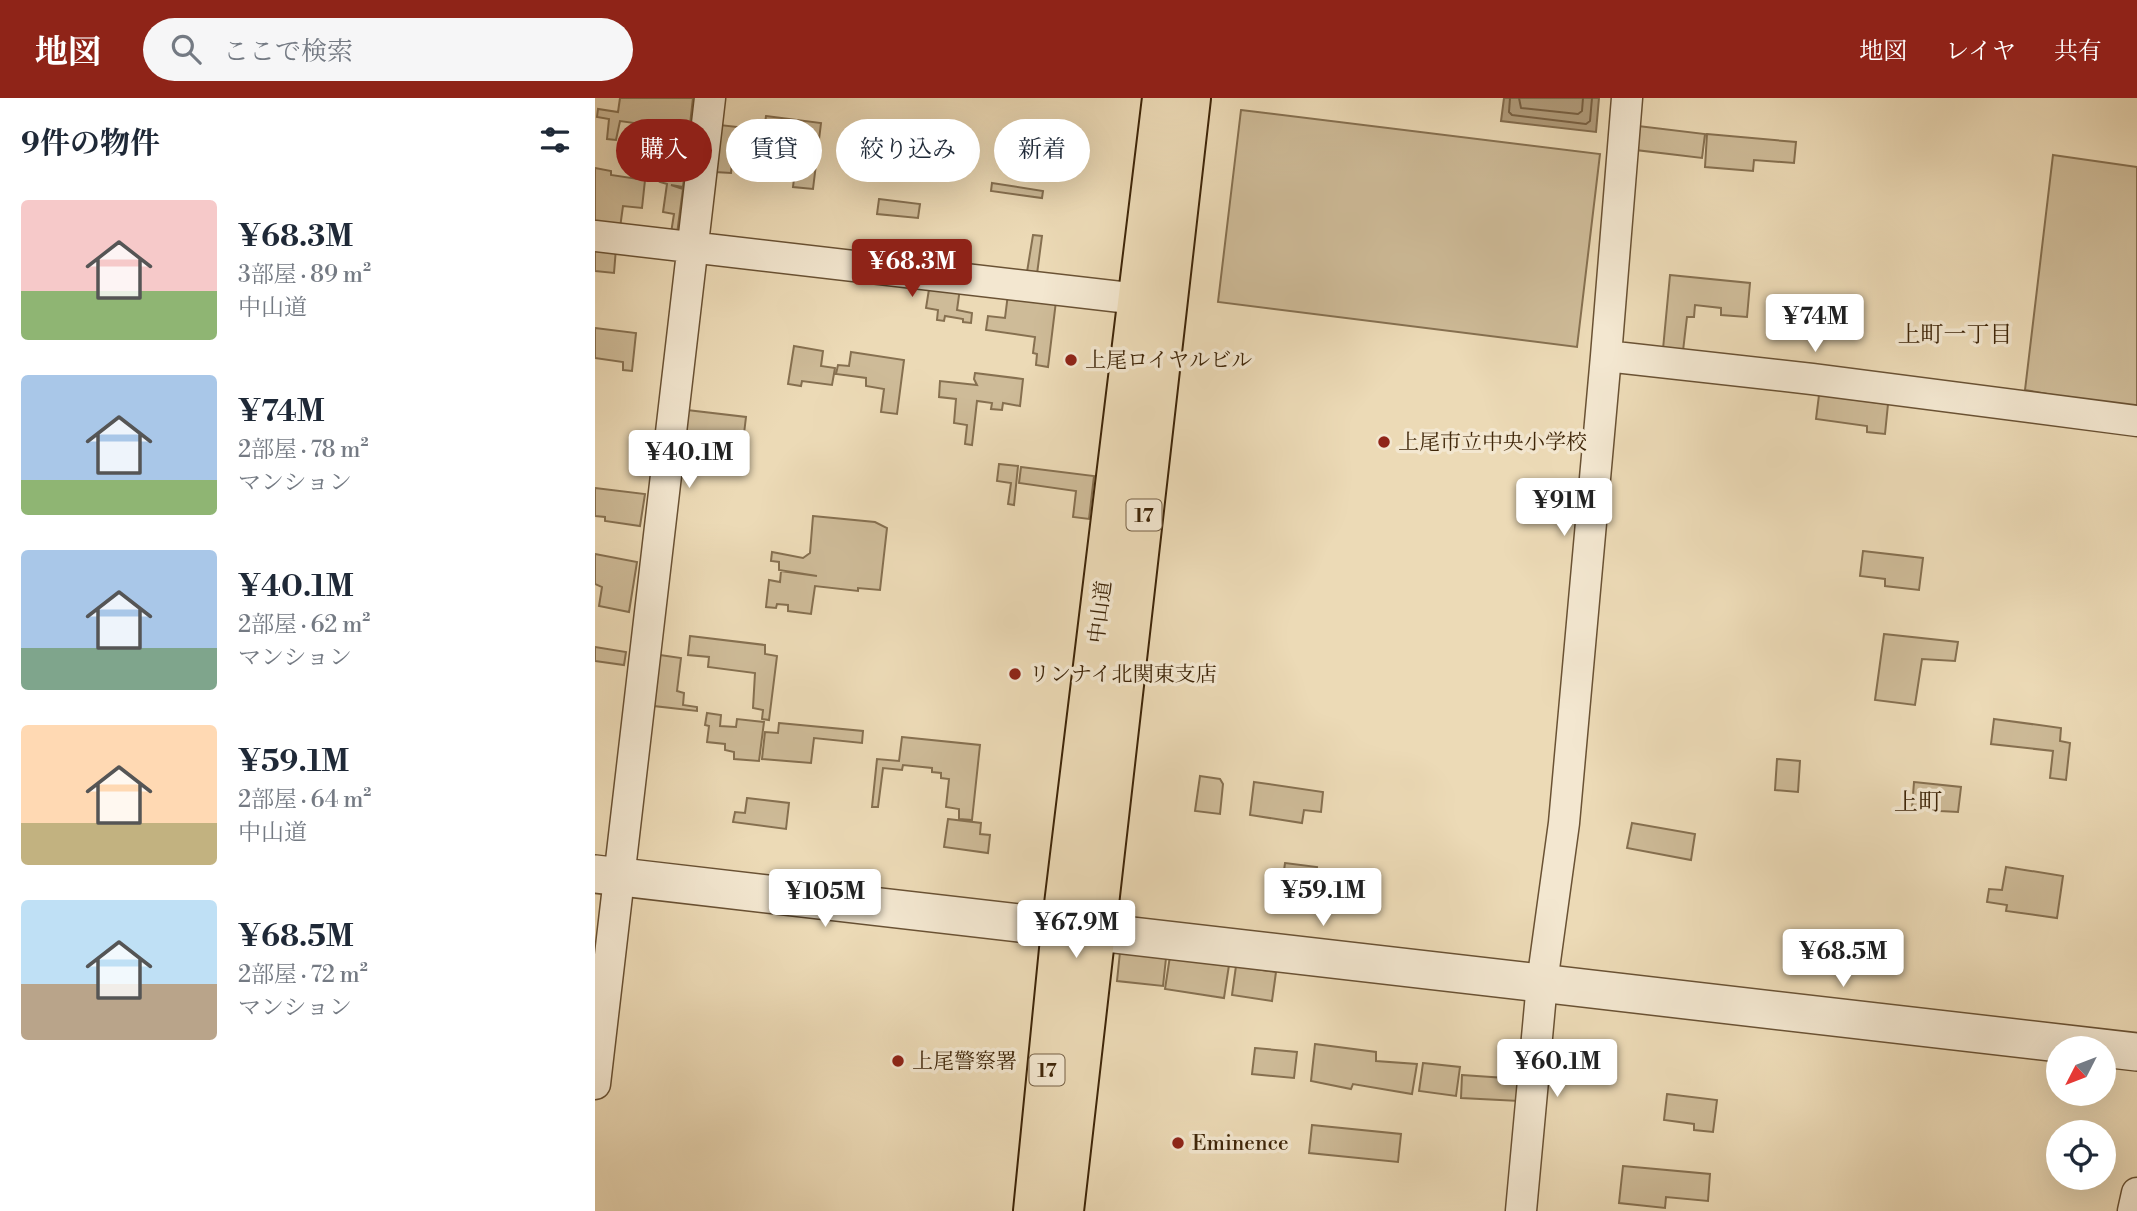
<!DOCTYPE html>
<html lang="ja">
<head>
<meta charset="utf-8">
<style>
	body { margin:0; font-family:"Libre Bodoni","Noto Serif JP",serif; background:#f6f6f7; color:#1f2937; height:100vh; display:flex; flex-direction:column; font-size:26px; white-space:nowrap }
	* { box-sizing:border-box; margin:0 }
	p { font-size:23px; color:#747a83 }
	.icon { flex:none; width:38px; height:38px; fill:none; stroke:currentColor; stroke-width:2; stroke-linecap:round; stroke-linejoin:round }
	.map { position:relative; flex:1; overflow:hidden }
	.side { display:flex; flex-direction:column; background:#fff; width:595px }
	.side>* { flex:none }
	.top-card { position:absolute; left:21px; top:21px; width:665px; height:63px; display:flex; gap:14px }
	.needle { width:46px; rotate:228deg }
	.tools { position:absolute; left:1451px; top:938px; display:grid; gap:14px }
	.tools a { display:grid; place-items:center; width:70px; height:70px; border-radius:50%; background:#fff; box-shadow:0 7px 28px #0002; font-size:35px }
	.price { position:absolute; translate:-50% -60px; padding:0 16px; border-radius:7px; background:#fff; color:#222; font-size:23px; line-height:46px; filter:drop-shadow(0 2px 4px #0008) }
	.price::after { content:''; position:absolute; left:50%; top:42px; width:21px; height:16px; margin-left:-10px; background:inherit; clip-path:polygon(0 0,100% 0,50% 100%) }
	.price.active { background:#8f2418; color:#fff }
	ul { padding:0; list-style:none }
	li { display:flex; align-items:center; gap:21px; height:175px; padding:0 21px }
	li span { display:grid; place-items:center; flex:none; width:196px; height:140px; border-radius:7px; color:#555 }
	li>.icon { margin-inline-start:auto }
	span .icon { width:84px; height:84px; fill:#fffc; stroke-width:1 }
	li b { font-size:30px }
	h2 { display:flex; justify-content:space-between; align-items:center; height:84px; padding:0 21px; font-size:30px }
	.chip { padding:0 24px; border-radius:32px; background:#fff; box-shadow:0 7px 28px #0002; font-size:24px; line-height:63px }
	.chip.active { background:#8f2418; color:#fff }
	header { display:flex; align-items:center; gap:42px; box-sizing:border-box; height:98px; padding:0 35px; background:#8f2418; color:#fff }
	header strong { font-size:33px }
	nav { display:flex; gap:38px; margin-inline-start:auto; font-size:24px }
	.search { width:490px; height:63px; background:#f6f6f7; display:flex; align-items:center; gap:18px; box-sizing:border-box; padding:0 24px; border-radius:38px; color:#747a83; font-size:26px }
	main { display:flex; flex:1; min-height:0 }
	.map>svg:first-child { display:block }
	.green { fill:#cebb98; stroke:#867050; stroke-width:2 }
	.water { fill:#b19c7b; stroke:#836c4d; stroke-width:2 }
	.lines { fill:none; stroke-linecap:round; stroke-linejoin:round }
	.shore { stroke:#786042; stroke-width:2 }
	.minor-casing { stroke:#6a5234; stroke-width:33 }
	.tertiary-casing { stroke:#6a5234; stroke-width:40 }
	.trunk-casing { stroke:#3e2508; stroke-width:42 }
	.minor { stroke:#f3e7d0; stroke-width:30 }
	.tertiary { stroke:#f3e7d0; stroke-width:37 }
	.trunk { stroke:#ecdab6; stroke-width:38 }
	.poi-dot { fill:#8f2418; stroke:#f3e7d0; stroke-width:2.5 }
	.labels { text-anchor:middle; stroke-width:7; stroke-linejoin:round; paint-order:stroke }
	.shield { fill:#f3e7d0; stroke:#745f44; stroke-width:2 }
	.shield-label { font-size:19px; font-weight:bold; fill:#3e2508 }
	.poi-label { font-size:21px; fill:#3e2508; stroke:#f3e7d0; text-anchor:start }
	.street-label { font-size:21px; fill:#3e2508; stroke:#f3e7d0 }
	.neighbourhood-label { font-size:23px; fill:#3e2508; stroke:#f3e7d0 }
	.quarter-label { font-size:24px; fill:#3e2508; stroke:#f3e7d0 }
</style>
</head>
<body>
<header>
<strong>地図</strong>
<div class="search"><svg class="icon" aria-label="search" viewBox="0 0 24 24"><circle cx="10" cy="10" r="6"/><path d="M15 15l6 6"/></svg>ここで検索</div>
<nav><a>地図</a><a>レイヤ</a><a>共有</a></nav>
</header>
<main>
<section class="side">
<h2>9件の物件<svg class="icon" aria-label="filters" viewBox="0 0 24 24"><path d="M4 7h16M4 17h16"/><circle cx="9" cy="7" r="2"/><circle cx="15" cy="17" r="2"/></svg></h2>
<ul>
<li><span style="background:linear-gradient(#f6c9c9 65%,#8fb573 0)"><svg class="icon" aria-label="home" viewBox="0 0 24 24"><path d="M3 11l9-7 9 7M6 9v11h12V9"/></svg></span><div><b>¥68.3M</b><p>3部屋 · 89 m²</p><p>中山道</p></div></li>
<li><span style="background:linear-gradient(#a9c7e8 75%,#8fb573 0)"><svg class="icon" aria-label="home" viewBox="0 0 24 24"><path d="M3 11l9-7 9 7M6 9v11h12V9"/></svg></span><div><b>¥74M</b><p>2部屋 · 78 m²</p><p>マンション</p></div></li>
<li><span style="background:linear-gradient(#a9c7e8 70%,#7fa58c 0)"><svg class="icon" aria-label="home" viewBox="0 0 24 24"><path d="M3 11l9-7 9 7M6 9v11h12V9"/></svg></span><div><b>¥40.1M</b><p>2部屋 · 62 m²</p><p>マンション</p></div></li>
<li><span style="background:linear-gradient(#ffd9b3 70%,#c2b280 0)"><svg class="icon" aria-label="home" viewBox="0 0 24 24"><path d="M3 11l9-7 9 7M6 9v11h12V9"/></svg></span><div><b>¥59.1M</b><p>2部屋 · 64 m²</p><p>中山道</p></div></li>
<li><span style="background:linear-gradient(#bfe0f5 60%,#b9a48a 0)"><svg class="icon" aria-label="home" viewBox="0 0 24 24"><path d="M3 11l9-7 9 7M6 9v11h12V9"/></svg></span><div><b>¥68.5M</b><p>2部屋 · 72 m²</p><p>マンション</p></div></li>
</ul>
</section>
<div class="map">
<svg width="1542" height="1113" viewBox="0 0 1542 1113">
	<rect width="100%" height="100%" fill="#ecdab6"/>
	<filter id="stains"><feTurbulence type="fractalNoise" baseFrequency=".00286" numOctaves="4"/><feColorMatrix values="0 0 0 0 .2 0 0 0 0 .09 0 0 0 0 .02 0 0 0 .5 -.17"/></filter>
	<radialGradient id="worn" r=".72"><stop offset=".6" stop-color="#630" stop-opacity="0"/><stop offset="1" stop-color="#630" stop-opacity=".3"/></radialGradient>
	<!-- green -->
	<path class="green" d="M 25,0 L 98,0 L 88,89 L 76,87 L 88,91 L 82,136 L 76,135 L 79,116 L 68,114 L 72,86 L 65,84 L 70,75 L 77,75 L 82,42 L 47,36 L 47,26 L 25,23 L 21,42 L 12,41 L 14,21 L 2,19 L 3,11 L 23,14 Z
		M 646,12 L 1005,56 L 982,249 L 623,204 Z
		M 171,18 L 226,25 L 218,91 L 198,89 L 203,48 L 155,42 L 154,47 L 139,45 L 136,75 L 120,74 L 125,27 L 169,32 Z
		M 1043,28 L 1110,36 L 1107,60 L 1041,52 Z
		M 1112,36 L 1201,44 L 1199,65 L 1159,62 L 1158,73 L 1110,69 Z
		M 460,40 L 485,42 L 483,61 L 458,57 Z
		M 1458,57 L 1542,69 L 1542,312 L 1430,292 Z
		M 0,70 L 16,73 L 16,77 L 50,82 L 47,110 L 28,108 L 25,130 L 0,127 Z
		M 397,85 L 448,93 L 447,100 L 396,93 Z
		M 284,101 L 325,106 L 323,120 L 282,116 Z
		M 438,137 L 447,138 L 442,176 L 432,174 Z
		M 0,148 L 21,150 L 19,175 L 0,173 Z
		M 1075,177 L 1155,185 L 1152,219 L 1126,217 L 1126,210 L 1100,207 L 1099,219 L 1092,219 L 1088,253 L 1068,251 Z
		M 335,185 L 365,190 L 362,212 L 377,215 L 376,225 L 368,224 L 368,221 L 350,218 L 349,223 L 342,222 L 343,212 L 331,210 Z
		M 413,196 L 461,203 L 453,269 L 441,267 L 442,256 L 438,255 L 440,239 L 391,232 L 393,218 L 410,220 Z
		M 0,230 L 41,235 L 37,273 L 28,272 L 28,264 L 0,260 Z
		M 199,248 L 228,253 L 226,268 L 240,270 L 237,287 L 207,283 L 206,288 L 193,286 Z
		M 256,254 L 309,262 L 302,316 L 286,314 L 289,291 L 271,288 L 271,280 L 241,276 L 243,267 L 254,268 Z
		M 380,275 L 428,281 L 425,308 L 408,305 L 407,312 L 396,311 L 397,305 L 382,303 L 377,347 L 370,346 L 372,327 L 359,325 L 361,301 L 344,299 L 345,283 L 382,287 L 379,281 Z
		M 1224,297 L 1293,306 L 1290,336 L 1272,334 L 1272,328 L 1221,321 Z
		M 92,312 L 151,319 L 148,344 L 89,340 Z
		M 404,366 L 423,368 L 419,407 L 413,406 L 416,385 L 402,383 Z
		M 426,369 L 499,378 L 494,421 L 478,419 L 481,393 L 424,385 Z
		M 0,390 L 50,396 L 45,428 L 10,423 L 10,419 L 0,418 Z
		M 218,418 L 280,424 L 292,430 L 285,492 L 263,490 L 263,493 L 220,488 L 216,516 L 193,513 L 193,507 L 182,506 L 181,510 L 171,509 L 174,482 L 185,484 L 186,473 L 222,478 L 184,472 L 184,464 L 176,463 L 177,454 L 208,460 L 215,455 Z
		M 1268,453 L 1328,460 L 1324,492 L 1290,488 L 1290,481 L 1265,478 Z
		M 0,456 L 42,464 L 34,514 L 4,508 L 7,489 L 0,486 Z
		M 1289,536 L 1363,544 L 1360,563 L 1327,561 L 1320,607 L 1280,602 Z
		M 95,538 L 170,547 L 170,556 L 182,558 L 174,622 L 167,621 L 168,612 L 158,610 L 160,575 L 113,569 L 114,559 L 93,557 Z
		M 0,549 L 31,554 L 29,567 L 0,563 Z
		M 65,557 L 86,560 L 82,593 L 89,595 L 88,607 L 102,609 L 102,613 L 59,608 Z
		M 112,615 L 126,617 L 125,628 L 141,629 L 142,621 L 169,624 L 164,663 L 139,661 L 139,654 L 130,652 L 130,646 L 112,644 L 114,628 L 110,627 Z
		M 1399,621 L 1466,630 L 1465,643 L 1475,645 L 1471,682 L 1455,680 L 1458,653 L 1396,646 Z
		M 184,625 L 268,633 L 267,645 L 219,640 L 216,665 L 167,661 L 170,634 L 183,635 Z
		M 307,639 L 385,647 L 377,722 L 364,721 L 364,711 L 351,709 L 354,681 L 346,680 L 346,675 L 337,674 L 337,670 L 308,667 L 307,672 L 288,670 L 283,709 L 277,709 L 282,661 L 304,663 Z
		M 1182,661 L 1205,663 L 1203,694 L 1180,692 Z
		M 605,678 L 625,681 L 628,686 L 625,716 L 600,713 Z
		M 659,684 L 728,694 L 726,714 L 709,712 L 707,725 L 655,717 Z
		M 1319,684 L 1366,689 L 1363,714 L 1345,713 L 1345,705 L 1325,703 L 1324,710 L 1317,710 Z
		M 152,700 L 194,705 L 191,731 L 138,724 L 140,714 L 150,715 Z
		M 353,721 L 386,725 L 385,736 L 395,737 L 393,755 L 349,749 Z
		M 1037,725 L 1100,736 L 1096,762 L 1032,750 Z
		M 690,765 L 722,769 L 719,792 L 687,787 Z
		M 1411,769 L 1468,778 L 1462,820 L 1411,813 L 1412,807 L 1392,804 L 1394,791 L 1407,792 Z
		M 525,854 L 571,860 L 568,888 L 522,883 Z
		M 575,858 L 634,867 L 629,900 L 570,891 Z
		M 641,868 L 681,874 L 677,903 L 637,897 Z
		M 720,946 L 781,954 L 781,963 L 822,966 L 817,996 L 758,986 L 756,991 L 716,983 Z
		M 660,950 L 702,954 L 699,980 L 657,976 Z
		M 828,965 L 865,969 L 861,998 L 824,993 Z
		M 867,977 L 925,981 L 924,1003 L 866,1000 Z
		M 1072,996 L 1122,1002 L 1118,1034 L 1099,1032 L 1099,1026 L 1069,1022 Z
		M 717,1027 L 806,1036 L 803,1064 L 714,1055 Z
		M 1028,1068 L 1115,1076 L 1113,1103 L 1071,1099 L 1070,1110 L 1024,1105 Z"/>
	<!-- water -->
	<path class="water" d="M 909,0 L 1004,0 L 1001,34 L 906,23 Z"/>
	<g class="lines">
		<!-- shore -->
		<path class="shore" d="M 915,0 L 914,14 L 917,17 L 991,26 L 995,23 L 997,0
			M 924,0 L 926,10 L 983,16 L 987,13 L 988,0"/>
		<defs>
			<path id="minor" d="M 0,138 L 543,201
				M 1011,258 L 1217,281 L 1542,323
				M 0,986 L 115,0
				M 926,1113 L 947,885 L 969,725 L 1011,258 L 1032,0
				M 1538,1113 L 1542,1095"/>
			<path id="tertiary" d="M 0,776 L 1542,954"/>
			<path id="trunk" d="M 438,1113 L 466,831 L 567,0
				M 469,1113 L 596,0"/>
		</defs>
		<!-- minor casing -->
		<use href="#minor" class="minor-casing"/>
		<!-- tertiary casing -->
		<use href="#tertiary" class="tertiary-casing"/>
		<!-- trunk casing -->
		<use href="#trunk" class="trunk-casing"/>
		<!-- minor -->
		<use href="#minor" class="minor"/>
		<!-- tertiary -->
		<use href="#tertiary" class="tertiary"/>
		<!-- trunk -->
		<use href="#trunk" class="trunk"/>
	</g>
	<!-- markers -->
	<g class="poi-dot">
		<circle cx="476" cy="262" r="7"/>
		<circle cx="789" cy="344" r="7"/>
		<circle cx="420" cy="576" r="7"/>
		<circle cx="303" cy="963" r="7"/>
		<circle cx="583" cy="1045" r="7"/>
	</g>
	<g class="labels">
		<!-- shield labels -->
		<g class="shield">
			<rect x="531.5" y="401.5" width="35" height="31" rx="5"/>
			<rect x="434.5" y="956.5" width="35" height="31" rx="5"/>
		</g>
		<g class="shield-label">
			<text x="549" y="424">17</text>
			<text x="452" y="979">17</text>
		</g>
		<!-- poi labels -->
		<g class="poi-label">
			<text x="490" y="269">上尾ロイヤルビル</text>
			<text x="803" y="351">上尾市立中央小学校</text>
			<text x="434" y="583">リンナイ北関東支店</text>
			<text x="317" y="970">上尾警察署</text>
			<text x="597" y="1052">Eminence</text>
		</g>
		<!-- street labels -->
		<g class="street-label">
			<text transform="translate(505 514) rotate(-83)" y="7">中山道</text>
		</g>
		<!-- neighbourhood labels -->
		<g class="neighbourhood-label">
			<text x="1360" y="244">上町一丁目</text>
		</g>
		<!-- quarter labels -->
		<g class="quarter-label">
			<text x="1323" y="712">上町</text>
		</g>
	</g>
	<rect width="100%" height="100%" filter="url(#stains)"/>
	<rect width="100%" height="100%" fill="url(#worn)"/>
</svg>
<div class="tools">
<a><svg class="needle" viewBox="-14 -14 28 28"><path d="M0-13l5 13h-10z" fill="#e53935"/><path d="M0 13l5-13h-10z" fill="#747a83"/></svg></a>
<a><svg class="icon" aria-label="locate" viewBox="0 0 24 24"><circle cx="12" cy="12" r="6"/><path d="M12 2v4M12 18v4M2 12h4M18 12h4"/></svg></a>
</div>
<b class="price active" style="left:317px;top:201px">¥68.3M</b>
<b class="price" style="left:1220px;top:256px">¥74M</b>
<b class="price" style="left:94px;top:392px">¥40.1M</b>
<b class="price" style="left:969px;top:440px">¥91M</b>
<b class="price" style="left:728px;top:830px">¥59.1M</b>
<b class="price" style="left:230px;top:831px">¥105M</b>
<b class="price" style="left:481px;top:862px">¥67.9M</b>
<b class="price" style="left:1248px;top:891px">¥68.5M</b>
<b class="price" style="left:962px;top:1001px">¥60.1M</b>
<div class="top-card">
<a class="chip active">購入</a>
<a class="chip">賃貸</a>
<a class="chip">絞り込み</a>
<a class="chip">新着</a>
</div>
</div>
</main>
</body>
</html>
